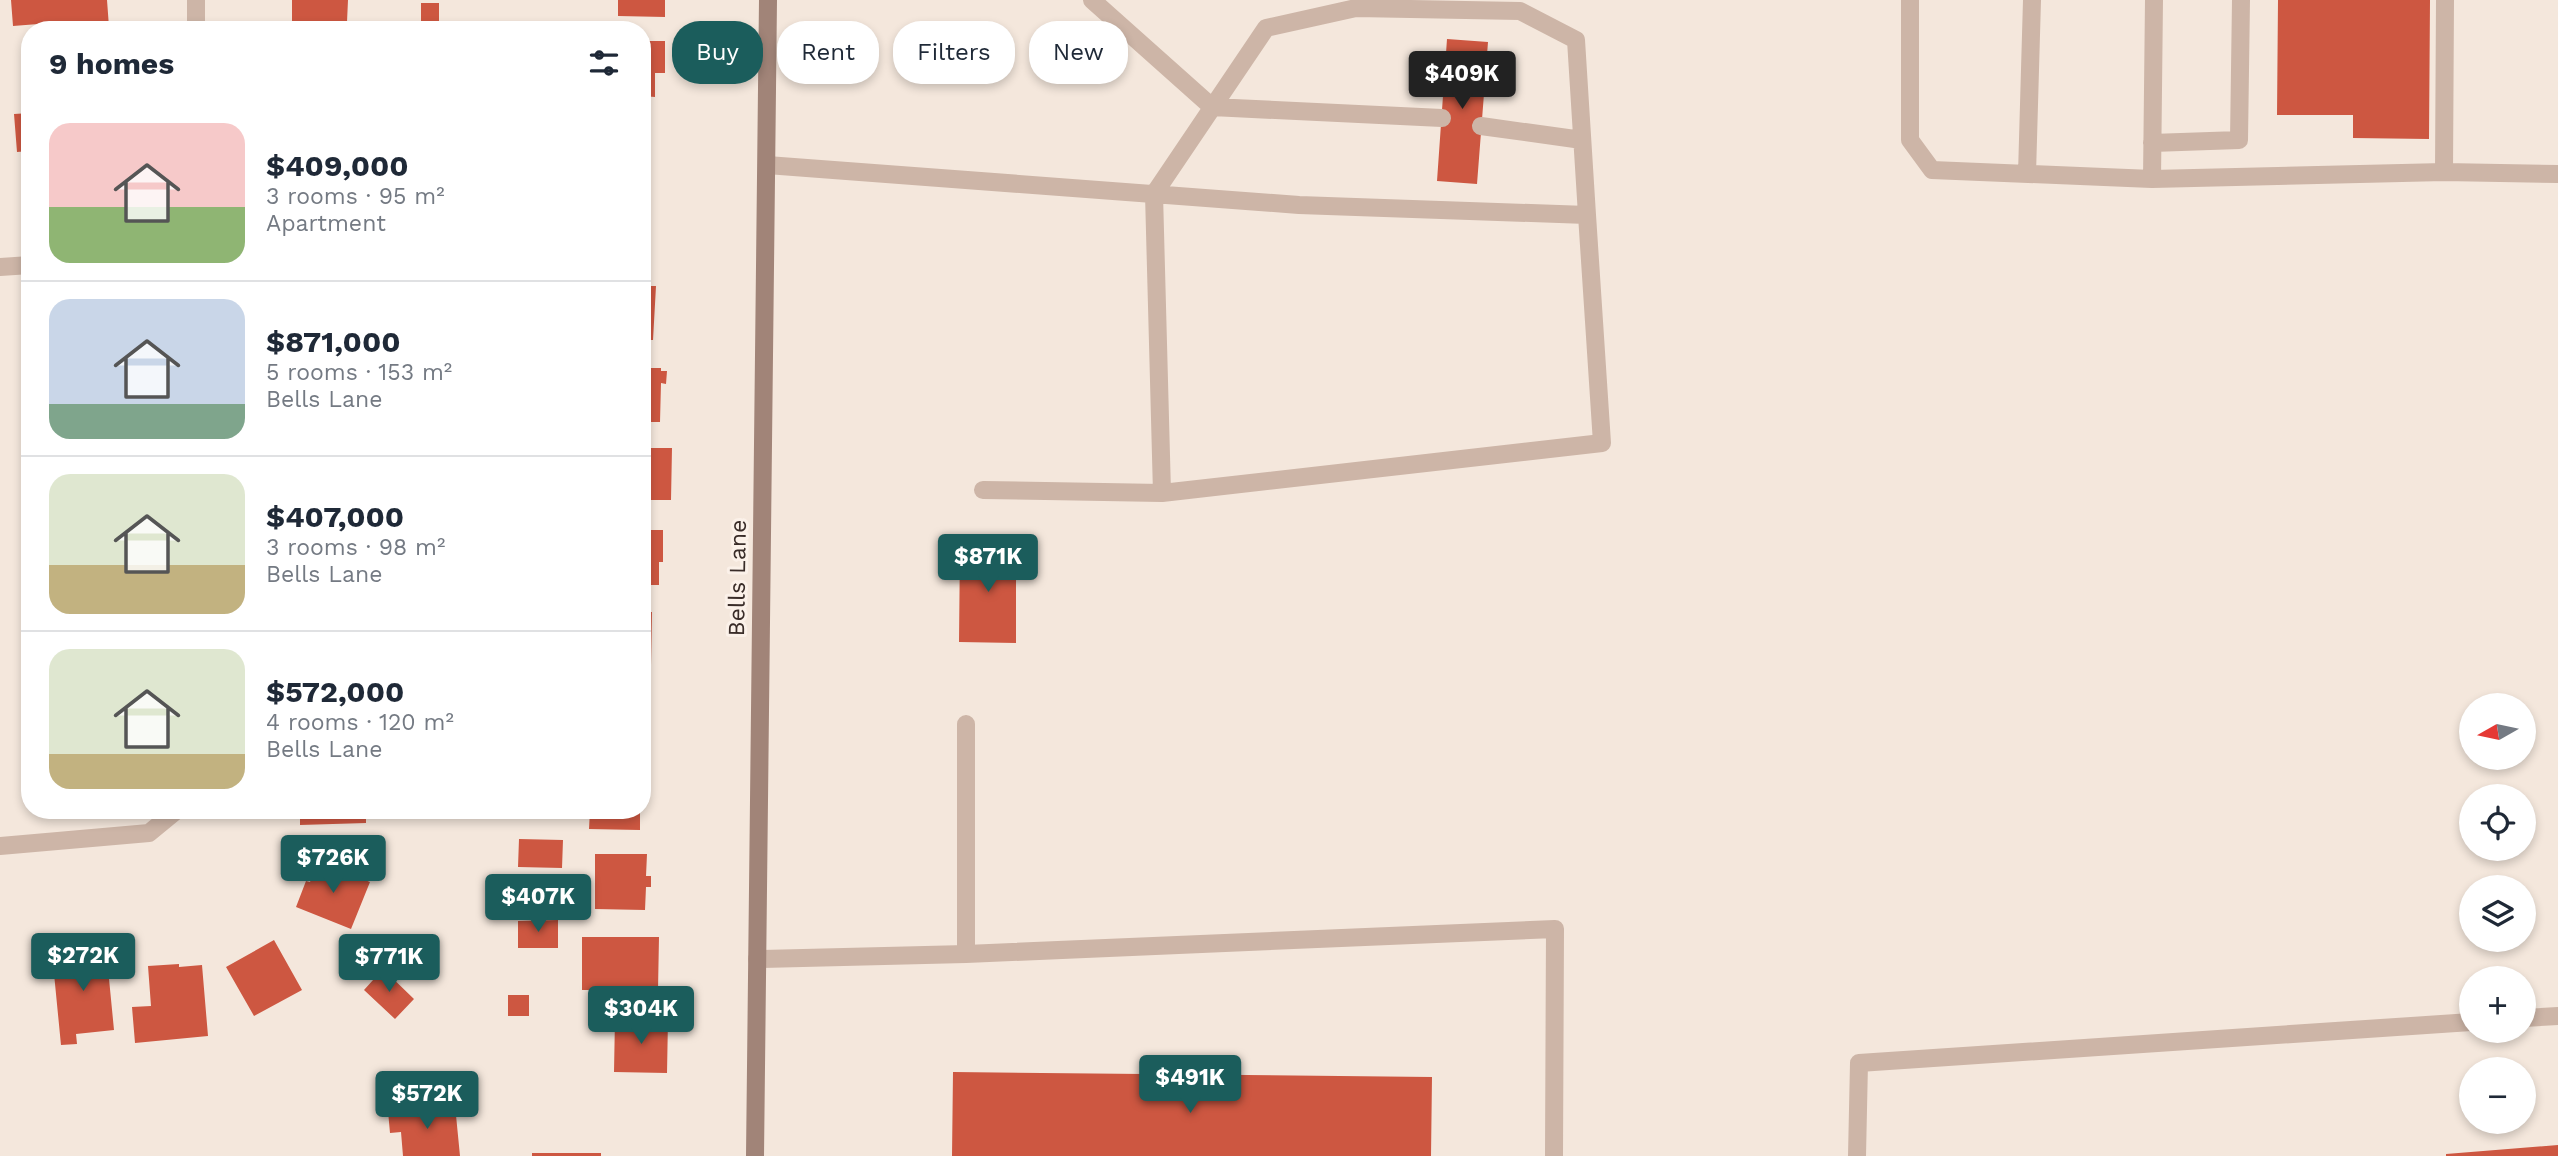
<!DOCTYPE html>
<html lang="en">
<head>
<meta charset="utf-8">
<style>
	body { margin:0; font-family:"Work Sans",sans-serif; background:#f2f2f3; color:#1f2937; height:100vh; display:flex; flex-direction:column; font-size:26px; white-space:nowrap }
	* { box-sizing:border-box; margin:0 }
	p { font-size:23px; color:#747a83 }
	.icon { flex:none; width:38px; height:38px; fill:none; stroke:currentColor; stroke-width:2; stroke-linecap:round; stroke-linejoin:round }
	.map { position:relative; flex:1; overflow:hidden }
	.drawer { position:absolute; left:21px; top:21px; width:630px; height:798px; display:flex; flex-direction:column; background:#fff; border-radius:28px; box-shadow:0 4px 10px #0003 }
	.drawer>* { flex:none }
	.top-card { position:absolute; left:672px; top:21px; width:665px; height:63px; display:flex; gap:14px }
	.needle { width:46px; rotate:261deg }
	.buttons { position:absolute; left:2459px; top:693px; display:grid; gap:14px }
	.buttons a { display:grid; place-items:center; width:77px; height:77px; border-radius:50%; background:#fff; box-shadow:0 4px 10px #0003; font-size:35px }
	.price { position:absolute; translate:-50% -60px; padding:0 16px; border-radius:7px; background:#1b5d5c; color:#fff; font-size:23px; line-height:46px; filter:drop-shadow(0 2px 4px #0008) }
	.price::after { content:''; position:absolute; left:50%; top:42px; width:21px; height:16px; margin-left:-10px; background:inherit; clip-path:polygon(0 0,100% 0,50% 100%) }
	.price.on { background:#222; color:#fff }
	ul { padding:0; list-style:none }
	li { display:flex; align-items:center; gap:21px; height:175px; padding:0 28px }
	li+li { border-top:2px solid #e0e1e3 }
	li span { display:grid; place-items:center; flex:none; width:196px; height:140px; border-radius:21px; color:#555 }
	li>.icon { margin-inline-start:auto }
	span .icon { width:84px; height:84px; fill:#fffc; stroke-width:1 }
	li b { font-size:30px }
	h2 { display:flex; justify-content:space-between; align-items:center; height:84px; padding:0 28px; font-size:30px }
	.pill { padding:0 24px; border-radius:28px; background:#fff; box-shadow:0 4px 10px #0003; font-size:24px; line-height:63px }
	.pill.on { background:#1b5d5c; color:#fff }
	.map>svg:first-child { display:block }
	.building { fill:#cd5741 }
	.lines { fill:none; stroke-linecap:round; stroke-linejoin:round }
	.lane { stroke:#cdb5a7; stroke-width:18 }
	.street { stroke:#cdb5a7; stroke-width:18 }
	.secondary { stroke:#a18478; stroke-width:18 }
	.labels { text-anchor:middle; stroke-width:6; stroke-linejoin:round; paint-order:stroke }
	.street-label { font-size:23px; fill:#392c28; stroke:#fbf1e9 }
</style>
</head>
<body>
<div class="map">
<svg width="2558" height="1156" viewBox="0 0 2558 1156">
	<rect width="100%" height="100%" fill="#f4e7dc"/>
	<!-- building -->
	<path class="building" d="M 11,0 L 107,0 L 109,27 L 103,28 L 103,30 L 51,30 L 51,23 L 13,26 Z
		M 292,0 L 348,0 L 347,22 L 292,21 Z
		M 618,0 L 665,0 L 665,17 L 618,16 Z
		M 2278,0 L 2430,0 L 2429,139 L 2353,138 L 2353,115 L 2277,115 Z
		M 421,3 L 439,3 L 439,24 L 421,23 Z
		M 1447,39 L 1488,42 L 1477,184 L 1437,181 Z
		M 642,41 L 665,41 L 665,73 L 655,73 L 655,97 L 642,96 Z
		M 30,113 L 30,151 L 17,152 L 14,114 Z
		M 642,122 L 649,122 L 648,178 L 642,178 Z
		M 642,286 L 656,286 L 653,340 L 642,340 Z
		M 642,368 L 661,368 L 661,371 L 667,371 L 666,384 L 661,383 L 660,422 L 642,422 Z
		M 642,448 L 672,448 L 671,500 L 642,500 Z
		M 642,530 L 663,530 L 663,562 L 659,562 L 659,585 L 642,585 Z
		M 960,545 L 1016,545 L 1016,643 L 959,642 Z
		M 642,612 L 652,612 L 651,665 L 642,665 Z
		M 300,810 L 366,810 L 366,823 L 300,825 Z
		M 590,810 L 640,810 L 640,830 L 589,829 Z
		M 519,839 L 563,840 L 562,868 L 518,867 Z
		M 595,854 L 647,854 L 646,876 L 651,876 L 651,887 L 646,887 L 645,910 L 595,909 Z
		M 318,861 L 370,882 L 351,929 L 296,907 L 306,881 L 310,882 Z
		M 558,920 L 558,948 L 518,948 L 518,921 Z
		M 582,937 L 659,937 L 658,990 L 582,990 Z
		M 274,940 L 302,990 L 254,1016 L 226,967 Z
		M 106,948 L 114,1030 L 76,1034 L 77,1044 L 61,1045 L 52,953 Z
		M 179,964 L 179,967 L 202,965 L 208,1036 L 135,1043 L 132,1007 L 151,1006 L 148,966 Z
		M 383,969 L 414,999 L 395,1019 L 364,990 Z
		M 508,995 L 529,995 L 529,1016 L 508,1016 Z
		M 615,1018 L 668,1019 L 667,1073 L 614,1072 Z
		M 953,1072 L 1432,1077 L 1431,1156 L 952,1156 Z
		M 455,1105 L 460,1156 L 403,1156 L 401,1132 L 390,1133 L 388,1111 Z
		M 2558,1145 L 2558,1156 L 2446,1156 L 2446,1154 Z
		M 532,1153 L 601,1153 L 601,1156 L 532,1156 Z"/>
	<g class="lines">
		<!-- lane -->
		<path class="lane" d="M 1092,0 L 1212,107 L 1442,118
			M 1910,0 L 1910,140 L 1932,170 L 2152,179 L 2444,172 L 2445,0
			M 1481,126 L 1582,140
			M 2152,143 L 2239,140 L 2241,0
			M 767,165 L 1299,205 L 1587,215 L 1602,443 L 1162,493 L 1154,194 L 1266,28 L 1356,8 L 1520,11 L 1576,40 L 1587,215
			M 2444,172 L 2558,174
			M 2027,174 L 2032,0
			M 2152,179 L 2154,0
			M 983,490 L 1162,493
			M 966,954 L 966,724
			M 757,959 L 966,954 L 1555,929 L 1554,1156
			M 2524,1018 L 2558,1016
			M 1857,1156 L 1859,1063 L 2471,1022"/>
		<!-- street -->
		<path class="street" d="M 196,30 L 196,0
			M 0,267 L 30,265
			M 0,846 L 149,833 L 177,810"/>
		<!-- secondary -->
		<path class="secondary" d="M 755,1156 L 768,0"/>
	</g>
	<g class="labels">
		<!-- street labels -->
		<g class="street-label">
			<text transform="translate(737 578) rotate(-89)" y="8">Bells Lane</text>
		</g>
	</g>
</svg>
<div class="buttons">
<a><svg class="needle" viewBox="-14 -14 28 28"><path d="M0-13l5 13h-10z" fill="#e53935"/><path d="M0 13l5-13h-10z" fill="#747a83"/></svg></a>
<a><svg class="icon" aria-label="locate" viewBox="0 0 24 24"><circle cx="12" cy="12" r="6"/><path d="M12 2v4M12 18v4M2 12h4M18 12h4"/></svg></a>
<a><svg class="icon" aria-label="layers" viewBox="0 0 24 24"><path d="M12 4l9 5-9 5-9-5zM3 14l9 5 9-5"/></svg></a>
<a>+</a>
<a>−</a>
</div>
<b class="price on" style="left:1462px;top:111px">$409K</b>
<b class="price" style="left:988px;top:594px">$871K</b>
<b class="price" style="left:333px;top:895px">$726K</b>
<b class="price" style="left:538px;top:934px">$407K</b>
<b class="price" style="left:83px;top:993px">$272K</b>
<b class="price" style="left:389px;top:994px">$771K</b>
<b class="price" style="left:641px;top:1046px">$304K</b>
<b class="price" style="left:1190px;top:1115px">$491K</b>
<b class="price" style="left:427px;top:1131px">$572K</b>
<div class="top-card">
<a class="pill on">Buy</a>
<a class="pill">Rent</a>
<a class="pill">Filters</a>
<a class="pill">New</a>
</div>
<section class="drawer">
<h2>9 homes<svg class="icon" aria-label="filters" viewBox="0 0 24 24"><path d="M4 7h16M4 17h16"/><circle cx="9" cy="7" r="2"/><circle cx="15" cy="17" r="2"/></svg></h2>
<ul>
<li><span style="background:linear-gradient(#f6c9c9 60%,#8fb573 0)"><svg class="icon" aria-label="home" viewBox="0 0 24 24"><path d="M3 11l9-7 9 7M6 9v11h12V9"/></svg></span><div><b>$409,000</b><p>3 rooms · 95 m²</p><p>Apartment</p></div></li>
<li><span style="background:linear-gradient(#c9d6e8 75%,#7fa58c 0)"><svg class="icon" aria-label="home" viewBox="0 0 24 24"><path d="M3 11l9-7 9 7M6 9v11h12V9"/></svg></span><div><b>$871,000</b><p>5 rooms · 153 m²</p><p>Bells Lane</p></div></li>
<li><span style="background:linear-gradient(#dfe7d0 65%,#c2b280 0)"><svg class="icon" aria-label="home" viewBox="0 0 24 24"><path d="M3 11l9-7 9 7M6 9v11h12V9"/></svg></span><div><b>$407,000</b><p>3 rooms · 98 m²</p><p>Bells Lane</p></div></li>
<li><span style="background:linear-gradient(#dfe7d0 75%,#c2b280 0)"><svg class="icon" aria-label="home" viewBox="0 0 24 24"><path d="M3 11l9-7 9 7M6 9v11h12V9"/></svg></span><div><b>$572,000</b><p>4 rooms · 120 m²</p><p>Bells Lane</p></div></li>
</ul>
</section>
</div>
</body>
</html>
